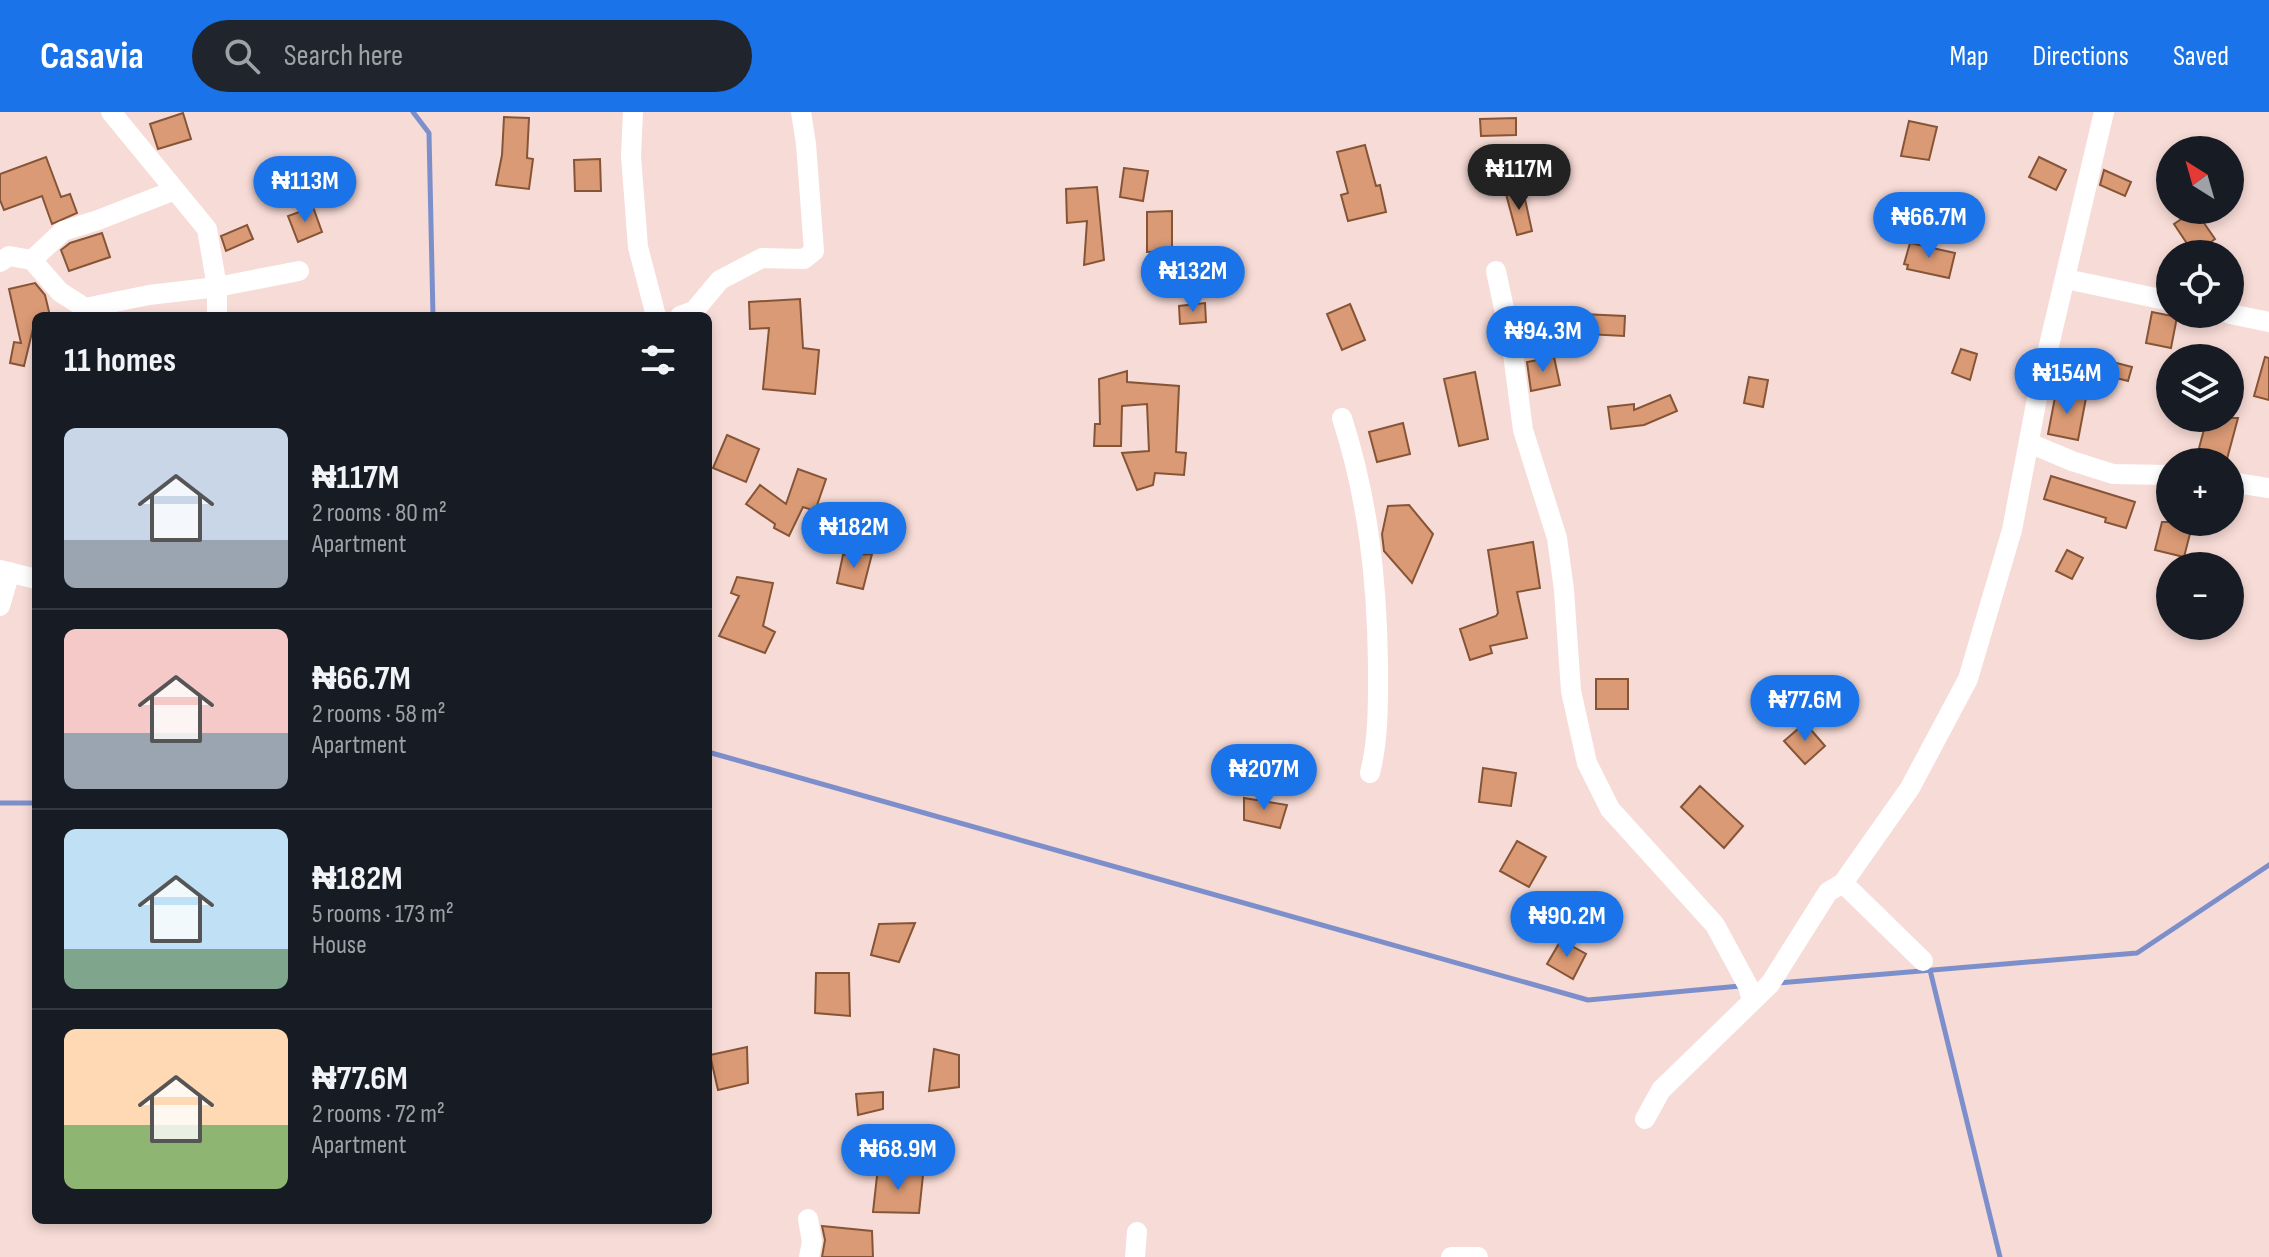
<!DOCTYPE html>
<html lang="en">
<head>
<meta charset="utf-8">
<style>
	body { margin:0; font-family:"Sofia Sans Condensed",sans-serif; background:#20242c; color:#f1f3f6; height:100vh; display:flex; flex-direction:column; font-size:30px; white-space:nowrap }
	* { box-sizing:border-box; margin:0 }
	p { font-size:26px; color:#9ea1a6 }
	.icon { flex:none; width:44px; height:44px; fill:none; stroke:currentColor; stroke-width:2; stroke-linecap:round; stroke-linejoin:round }
	.map { position:relative; flex:1; overflow:hidden }
	.drawer { position:absolute; left:32px; top:200px; width:680px; height:912px; display:flex; flex-direction:column; background:#171b24; border-radius:12px; box-shadow:0 4px 12px #0003 }
	.drawer>* { flex:none }
	.needle { width:52px; rotate:323deg }
	.tools { position:absolute; left:2156px; top:24px; display:grid; gap:16px }
	.tools a { display:grid; place-items:center; width:88px; height:88px; border-radius:50%; background:#171b24; box-shadow:0 4px 12px #0003; font-size:40px }
	.price { position:absolute; translate:-50% -68px; padding:0 18px; border-radius:28px; background:#1a73e8; color:#fff; font-size:26px; line-height:52px; filter:drop-shadow(0 2px 4px #0008) }
	.price::after { content:''; position:absolute; left:50%; top:48px; width:24px; height:18px; margin-left:-12px; background:inherit; clip-path:polygon(0 0,100% 0,50% 100%) }
	.price.on { background:#222; color:#fff }
	ul { padding:0; list-style:none }
	li { display:flex; align-items:center; gap:24px; height:200px; padding:0 32px }
	li+li { border-top:2px solid #363941 }
	li span { display:grid; place-items:center; flex:none; width:224px; height:160px; border-radius:12px; color:#555 }
	li>.icon { margin-inline-start:auto }
	span .icon { width:96px; height:96px; fill:#fffc; stroke-width:1 }
	li b { font-size:34px }
	h2 { display:flex; justify-content:space-between; align-items:center; height:96px; padding:0 32px; font-size:34px }
	header { display:flex; align-items:center; gap:48px; box-sizing:border-box; height:112px; padding:0 40px; background:#1a73e8; color:#fff }
	header strong { font-size:38px }
	nav { display:flex; gap:44px; margin-inline-start:auto; font-size:28px }
	.search { width:560px; height:72px; background:#20242c; display:flex; align-items:center; gap:20px; box-sizing:border-box; padding:0 28px; border-radius:44px; color:#9ea1a6; font-size:30px }
	.map>svg:first-child { display:block }
	.lines { fill:none; stroke-linecap:round; stroke-linejoin:round }
	.stream { stroke:#7d8fcb; stroke-width:5 }
	.building { fill:#da9a75; stroke:#865537; stroke-width:2 }
	.street { stroke:#fff; stroke-width:20 }
</style>
</head>
<body>
<header>
<strong>Casavia</strong>
<div class="search"><svg class="icon" aria-label="search" viewBox="0 0 24 24"><circle cx="10" cy="10" r="6"/><path d="M15 15l6 6"/></svg>Search here</div>
<nav><a>Map</a><a>Directions</a><a>Saved</a></nav>
</header>
<div class="map">
<svg width="2269" height="1145" viewBox="0 0 2269 1145">
	<rect width="100%" height="100%" fill="#f7dbd6"/>
	<g class="lines">
		<!-- stream -->
		<path class="stream" d="M 413,0 L 429,21 L 433,204
			M 708,640 L 1588,888 L 1740,874
			M 0,691 L 36,691
			M 1930,858 L 2000,1145
			M 1778,871 L 2137,841 L 2269,753"/>
	</g>
	<!-- building -->
	<path class="building" d="M 183,1 L 191,27 L 158,37 L 150,12 Z
		M 504,5 L 529,6 L 527,46 L 533,47 L 529,77 L 496,73 L 502,43 Z
		M 1516,6 L 1516,23 L 1481,24 L 1480,7 Z
		M 1909,9 L 1937,15 L 1929,48 L 1901,44 Z
		M 1365,33 L 1376,74 L 1380,73 L 1386,100 L 1348,109 L 1341,83 L 1348,81 L 1337,40 Z
		M 46,45 L 61,85 L 70,82 L 77,101 L 52,112 L 42,84 L 4,98 L 0,88 L 0,62 Z
		M 2039,45 L 2066,58 L 2056,78 L 2029,65 Z
		M 600,47 L 601,79 L 575,79 L 574,48 Z
		M 1124,56 L 1148,59 L 1143,89 L 1120,85 Z
		M 2104,58 L 2131,70 L 2125,84 L 2100,73 Z
		M 1097,75 L 1104,148 L 1084,153 L 1087,109 L 1067,111 L 1066,77 Z
		M 1523,78 L 1532,119 L 1517,123 L 1506,82 Z
		M 313,95 L 322,120 L 298,130 L 288,104 Z
		M 2195,98 L 2215,127 L 2194,142 L 2174,112 Z
		M 1172,99 L 1172,139 L 1147,140 L 1147,100 Z
		M 247,113 L 253,127 L 226,139 L 221,124 Z
		M 102,121 L 110,145 L 69,159 L 61,138 L 70,131 Z
		M 1910,131 L 1955,141 L 1949,166 L 1907,157 L 1908,153 L 1904,152 Z
		M 35,171 L 45,183 L 50,204 L 36,204 L 24,254 L 10,251 L 14,230 L 21,231 L 9,177 Z
		M 800,187 L 803,236 L 819,238 L 815,282 L 763,277 L 769,216 L 750,217 L 749,190 Z
		M 1205,191 L 1206,210 L 1180,212 L 1179,194 Z
		M 1350,192 L 1365,228 L 1342,238 L 1327,202 Z
		M 2152,200 L 2177,205 L 2171,236 L 2146,231 Z
		M 1582,202 L 1625,204 L 1624,224 L 1586,222 L 1587,229 L 1545,232 L 1544,204 Z
		M 1961,237 L 1977,242 L 1970,268 L 1952,261 Z
		M 1554,245 L 1560,273 L 1531,279 L 1527,250 Z
		M 2265,245 L 2269,246 L 2269,288 L 2254,284 Z
		M 2101,247 L 2132,255 L 2128,269 L 2097,261 Z
		M 1127,259 L 1127,270 L 1179,274 L 1176,340 L 1186,341 L 1184,363 L 1155,361 L 1153,373 L 1137,378 L 1122,341 L 1149,339 L 1147,292 L 1122,294 L 1121,334 L 1094,334 L 1095,312 L 1100,312 L 1099,267 Z
		M 1475,260 L 1488,327 L 1459,334 L 1444,267 Z
		M 1749,265 L 1768,268 L 1763,295 L 1744,291 Z
		M 2056,280 L 2086,286 L 2078,328 L 2048,322 Z
		M 1670,283 L 1677,299 L 1644,313 L 1611,317 L 1608,295 L 1634,292 L 1634,298 Z
		M 2207,306 L 2238,306 L 2227,347 L 2198,340 Z
		M 1403,311 L 1410,342 L 1377,350 L 1369,320 Z
		M 727,323 L 759,337 L 746,370 L 713,356 Z
		M 798,357 L 826,367 L 815,399 L 803,395 L 789,424 L 774,416 L 775,412 L 746,392 L 760,373 L 786,392 Z
		M 2051,364 L 2135,390 L 2126,416 L 2105,410 L 2106,406 L 2044,387 Z
		M 1409,393 L 1433,422 L 1412,471 L 1384,439 L 1382,422 L 1388,394 Z
		M 2162,410 L 2193,410 L 2184,445 L 2155,438 Z
		M 1533,430 L 1540,476 L 1517,480 L 1527,526 L 1490,534 L 1492,541 L 1470,548 L 1460,517 L 1496,504 L 1498,501 L 1488,438 Z
		M 2067,438 L 2083,446 L 2072,467 L 2056,459 Z
		M 872,442 L 863,477 L 837,471 L 843,443 Z
		M 737,465 L 773,471 L 763,514 L 775,520 L 765,541 L 719,524 L 739,484 L 731,481 Z
		M 1596,567 L 1628,567 L 1628,597 L 1596,597 Z
		M 1805,611 L 1825,634 L 1805,652 L 1784,629 Z
		M 1483,656 L 1516,661 L 1511,694 L 1479,690 Z
		M 1700,674 L 1743,714 L 1724,736 L 1681,695 Z
		M 1244,686 L 1287,693 L 1280,716 L 1244,708 Z
		M 1517,729 L 1546,745 L 1529,775 L 1500,759 Z
		M 915,811 L 899,850 L 871,843 L 879,812 Z
		M 1561,828 L 1586,842 L 1573,867 L 1547,852 Z
		M 816,861 L 849,861 L 850,904 L 815,901 Z
		M 747,935 L 748,971 L 718,978 L 710,943 Z
		M 934,937 L 959,943 L 959,975 L 929,979 Z
		M 883,980 L 883,997 L 858,1003 L 856,982 Z
		M 878,1055 L 923,1063 L 919,1101 L 873,1100 Z
		M 822,1114 L 872,1119 L 873,1145 L 822,1145 L 825,1128 Z"/>
	<g class="lines">
		<!-- street -->
		<path class="street" d="M 111,0 L 207,117 L 217,175 L 217,204
			M 633,0 L 631,44 L 638,135 L 656,204
			M 32,148 L 63,119 L 98,108 L 175,78
			M 0,150 L 9,144 L 32,148 L 60,180 L 85,196 L 149,183 L 217,175 L 299,159
			M 1496,159 L 1512,234 L 1523,318 L 1557,426 L 1564,478 L 1571,579 L 1587,651 L 1610,697 L 1715,813 L 1748,874 L 1752,889
			M 2066,167 L 2170,189
			M 2230,202 L 2269,210
			M 680,204 L 694,199 L 720,168 L 762,146 L 804,147 L 814,139 L 806,32 L 801,0
			M 1342,306 C 1368,387 1377,467 1378,552 C 1378,589 1379,625 1370,661
			M 2029,331 L 2072,349 L 2113,362 L 2170,363
			M 2230,370 L 2269,376
			M 0,458 L 36,467
			M 0,494 L 10,460
			M 1923,849 L 1843,771 L 1910,676 L 1968,567 L 2012,418 L 2039,276 L 2104,0
			M 1645,1007 L 1661,978 L 1770,872 L 1828,780 L 1843,771
			M 808,1107 L 812,1130 L 809,1145
			M 1135,1145 L 1137,1120
			M 1451,1145 L 1478,1145"/>
	</g>
</svg>
<div class="tools">
<a><svg class="needle" viewBox="-14 -14 28 28"><path d="M0-13l5 13h-10z" fill="#e53935"/><path d="M0 13l5-13h-10z" fill="#9ea1a6"/></svg></a>
<a><svg class="icon" aria-label="locate" viewBox="0 0 24 24"><circle cx="12" cy="12" r="6"/><path d="M12 2v4M12 18v4M2 12h4M18 12h4"/></svg></a>
<a><svg class="icon" aria-label="layers" viewBox="0 0 24 24"><path d="M12 4l9 5-9 5-9-5zM3 14l9 5 9-5"/></svg></a>
<a>+</a>
<a>−</a>
</div>
<b class="price on" style="left:1519px;top:100px">₦117M</b>
<b class="price" style="left:305px;top:112px">₦113M</b>
<b class="price" style="left:1929px;top:148px">₦66.7M</b>
<b class="price" style="left:1193px;top:202px">₦132M</b>
<b class="price" style="left:1543px;top:262px">₦94.3M</b>
<b class="price" style="left:2067px;top:304px">₦154M</b>
<b class="price" style="left:854px;top:458px">₦182M</b>
<b class="price" style="left:1805px;top:631px">₦77.6M</b>
<b class="price" style="left:1264px;top:700px">₦207M</b>
<b class="price" style="left:1567px;top:847px">₦90.2M</b>
<b class="price" style="left:898px;top:1080px">₦68.9M</b>
<section class="drawer">
<h2>11 homes<svg class="icon" aria-label="filters" viewBox="0 0 24 24"><path d="M4 7h16M4 17h16"/><circle cx="9" cy="7" r="2"/><circle cx="15" cy="17" r="2"/></svg></h2>
<ul>
<li><span style="background:linear-gradient(#c9d6e8 70%,#9aa5b1 0)"><svg class="icon" aria-label="home" viewBox="0 0 24 24"><path d="M3 11l9-7 9 7M6 9v11h12V9"/></svg></span><div><b>₦117M</b><p>2 rooms · 80 m²</p><p>Apartment</p></div></li>
<li><span style="background:linear-gradient(#f6c9c9 65%,#9aa5b1 0)"><svg class="icon" aria-label="home" viewBox="0 0 24 24"><path d="M3 11l9-7 9 7M6 9v11h12V9"/></svg></span><div><b>₦66.7M</b><p>2 rooms · 58 m²</p><p>Apartment</p></div></li>
<li><span style="background:linear-gradient(#bfe0f5 75%,#7fa58c 0)"><svg class="icon" aria-label="home" viewBox="0 0 24 24"><path d="M3 11l9-7 9 7M6 9v11h12V9"/></svg></span><div><b>₦182M</b><p>5 rooms · 173 m²</p><p>House</p></div></li>
<li><span style="background:linear-gradient(#ffd9b3 60%,#8fb573 0)"><svg class="icon" aria-label="home" viewBox="0 0 24 24"><path d="M3 11l9-7 9 7M6 9v11h12V9"/></svg></span><div><b>₦77.6M</b><p>2 rooms · 72 m²</p><p>Apartment</p></div></li>
</ul>
</section>
</div>
</body>
</html>
